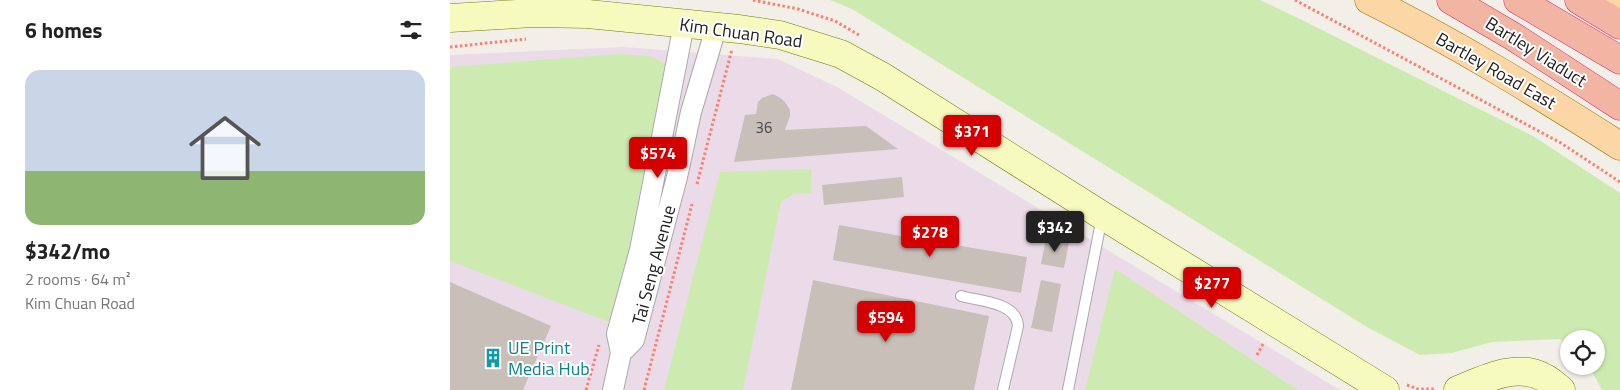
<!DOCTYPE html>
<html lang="en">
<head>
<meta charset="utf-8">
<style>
	body { margin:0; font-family:"Titillium Web",sans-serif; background:#f6f6f6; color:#222; height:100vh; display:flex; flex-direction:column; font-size:19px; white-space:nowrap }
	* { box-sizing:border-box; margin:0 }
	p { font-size:16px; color:#767676 }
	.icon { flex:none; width:28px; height:28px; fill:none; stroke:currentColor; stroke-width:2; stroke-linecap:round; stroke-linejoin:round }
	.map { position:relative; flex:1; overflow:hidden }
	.sheet { display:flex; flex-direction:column; background:#fff; width:450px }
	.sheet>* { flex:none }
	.tools { position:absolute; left:1110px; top:330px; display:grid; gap:10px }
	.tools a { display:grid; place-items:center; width:45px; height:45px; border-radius:50%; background:#fff; box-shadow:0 1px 4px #0004; font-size:25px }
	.price { position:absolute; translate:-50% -42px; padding:0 11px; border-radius:5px; background:#d40000; color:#fff; font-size:16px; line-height:32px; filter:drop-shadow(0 1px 2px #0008) }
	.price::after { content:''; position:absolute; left:50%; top:30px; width:15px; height:11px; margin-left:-8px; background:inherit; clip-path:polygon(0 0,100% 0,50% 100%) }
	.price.active { background:#222; color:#fff }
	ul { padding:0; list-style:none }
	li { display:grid; align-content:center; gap:10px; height:265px; padding:0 25px }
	li span { display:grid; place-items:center; height:155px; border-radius:15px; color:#555 }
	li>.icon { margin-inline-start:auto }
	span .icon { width:90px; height:90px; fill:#fffc; stroke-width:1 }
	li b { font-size:21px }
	h2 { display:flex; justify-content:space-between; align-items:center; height:60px; padding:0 25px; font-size:21px }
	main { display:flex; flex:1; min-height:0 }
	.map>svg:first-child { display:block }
	.industrial { fill:#ebdbe8 }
	.grass { fill:#cdebb0 }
	.building { fill:#c7bfb8 }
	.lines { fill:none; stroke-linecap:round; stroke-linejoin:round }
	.service-casing { stroke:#a9a9a9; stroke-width:12 }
	.minor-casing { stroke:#a9a9a9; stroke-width:22 }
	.secondary-casing { stroke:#707d05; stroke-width:29 }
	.primary-casing { stroke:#a06b00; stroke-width:29 }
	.trunk-casing { stroke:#dc2a67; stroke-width:29 }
	.path { stroke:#fa8072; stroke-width:3; stroke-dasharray:2.5 2.5; stroke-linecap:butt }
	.service { stroke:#fff; stroke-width:10 }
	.minor { stroke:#fff; stroke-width:20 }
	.secondary { stroke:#f7fabf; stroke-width:28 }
	.primary { stroke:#fcd6a4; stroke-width:28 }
	.trunk { stroke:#f2b4a3; stroke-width:28 }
	.labels { text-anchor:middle; stroke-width:4; stroke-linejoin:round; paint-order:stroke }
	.number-label { font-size:15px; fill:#4b4948 }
	.street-label { font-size:18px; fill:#222; stroke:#fff }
	.culture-label { font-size:18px; fill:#0d838f; stroke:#fff; text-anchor:start }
</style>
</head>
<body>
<main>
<section class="sheet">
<h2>6 homes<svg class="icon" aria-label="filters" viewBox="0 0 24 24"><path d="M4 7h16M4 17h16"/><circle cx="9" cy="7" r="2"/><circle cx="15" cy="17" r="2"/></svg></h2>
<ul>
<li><span style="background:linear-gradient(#c9d6e8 65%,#8fb573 0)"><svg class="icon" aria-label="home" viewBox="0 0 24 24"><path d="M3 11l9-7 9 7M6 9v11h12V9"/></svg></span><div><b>$342/mo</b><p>2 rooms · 64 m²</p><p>Kim Chuan Road</p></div></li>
</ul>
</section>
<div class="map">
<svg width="1170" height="390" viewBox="0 0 1170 390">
	<rect width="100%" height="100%" fill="#f2efe9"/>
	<!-- industrial -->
	<path class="industrial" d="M 174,47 L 328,59 L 387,87 L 890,390 L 0,390 L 0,55 Z"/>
	<!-- grass -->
	<path class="grass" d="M 380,0 L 810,0 L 846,17 L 1083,136 L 1170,193 L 1170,390 L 1152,390 L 1139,366 L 1146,366 L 1146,339 L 1119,339 L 1119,347 L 1110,339 L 1042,342 L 1002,353 L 970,355 L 917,327 L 402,9 Z
		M 169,54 L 201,56 L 215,64 L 225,89 L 218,126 L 159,322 L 0,261 L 0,67 Z
		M 361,169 L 362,193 L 344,194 L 331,202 L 293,390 L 214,390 L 270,172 Z
		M 665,269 L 848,390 L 635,390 Z"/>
	<!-- building -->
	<path class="building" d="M 323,94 L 329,97 L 335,102 L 340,110 L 340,116 L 335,130 L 416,126 L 448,149 L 284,162 L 295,115 L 306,114 L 308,102 L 312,98 Z
		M 452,177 L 454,197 L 374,205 L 372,185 Z
		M 471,222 L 478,223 L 475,240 L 577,257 L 571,293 L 383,260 L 389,225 L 468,239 Z
		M 596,238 L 619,242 L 614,268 L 591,264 Z
		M 363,280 L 539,316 L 524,390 L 341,390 Z
		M 591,280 L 611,284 L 602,332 L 581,328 Z
		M 0,282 L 101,326 L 73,390 L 0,390 Z"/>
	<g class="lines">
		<defs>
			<path id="service" d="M 511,296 C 529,301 567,302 568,326 L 553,390
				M 618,390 L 652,217"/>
			<path id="minor" d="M 171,353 L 184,340 L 227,177 L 241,112 L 266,28
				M 163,390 L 171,353 L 167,334 L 190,250 L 234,24"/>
			<path id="secondary" d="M 0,18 L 83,13 L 138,14 L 289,29 L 330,35 L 391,54 L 433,77 L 653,216 L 935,390
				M 1008,390 C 1035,379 1067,362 1095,378 C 1101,381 1106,386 1111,390"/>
			<path id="primary" d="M 919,0 C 1006,43 1088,94 1170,146
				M 1164,0 L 1170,4"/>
			<path id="trunk" d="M 1001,0 L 1064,37 L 1170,106
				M 1068,0 L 1170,60
				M 1129,0 L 1170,25"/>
		</defs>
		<!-- service casing -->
		<use href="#service" class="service-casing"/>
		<!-- minor casing -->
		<use href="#minor" class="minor-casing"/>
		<!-- secondary casing -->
		<use href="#secondary" class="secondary-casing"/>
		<!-- primary casing -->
		<use href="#primary" class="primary-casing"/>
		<!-- trunk casing -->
		<use href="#trunk" class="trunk-casing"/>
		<!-- path -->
		<path class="path" d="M 303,0 L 348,9 L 385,21 L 409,35
			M 845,0 L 1111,143 L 1170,182
			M 0,47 L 76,39
			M 247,184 L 282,49
			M 807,355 L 814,342
			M 957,385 L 968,389 L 986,389
			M 136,390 L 149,345
			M 194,390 L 242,204"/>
		<!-- service -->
		<use href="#service" class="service"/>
		<!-- minor -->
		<use href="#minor" class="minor"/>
		<!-- secondary -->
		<use href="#secondary" class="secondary"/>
		<!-- primary -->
		<use href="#primary" class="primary"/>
		<!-- trunk -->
		<use href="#trunk" class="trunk"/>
	</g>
	<!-- icons -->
	<defs>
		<symbol id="building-bare" viewBox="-9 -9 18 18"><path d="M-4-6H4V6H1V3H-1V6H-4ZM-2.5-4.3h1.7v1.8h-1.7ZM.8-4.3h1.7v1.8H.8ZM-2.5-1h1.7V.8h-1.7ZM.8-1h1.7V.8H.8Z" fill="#0f9aa8" stroke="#fff" stroke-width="2.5" paint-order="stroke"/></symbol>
	</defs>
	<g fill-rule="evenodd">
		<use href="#building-bare" x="29" y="344" width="28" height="28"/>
	</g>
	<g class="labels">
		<!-- number labels -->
		<g class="number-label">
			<text x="314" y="133">36</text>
		</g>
		<!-- street labels -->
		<g class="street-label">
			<text transform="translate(291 33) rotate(8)" y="6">Kim Chuan Road</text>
			<text transform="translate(1086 52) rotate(32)" y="6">Bartley Viaduct</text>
			<text transform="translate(1046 71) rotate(30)" y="6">Bartley Road East</text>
			<text transform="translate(204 265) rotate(-75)" y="6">Tai Seng Avenue</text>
		</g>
		<!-- culture labels -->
		<g class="culture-label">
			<text x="58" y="354">UE Print<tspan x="58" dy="21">Media Hub</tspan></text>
		</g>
	</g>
</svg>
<div class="tools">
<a><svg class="icon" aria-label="locate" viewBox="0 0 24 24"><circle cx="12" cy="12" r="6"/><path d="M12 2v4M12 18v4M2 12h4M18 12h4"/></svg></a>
</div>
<b class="price" style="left:522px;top:157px">$371</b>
<b class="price" style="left:208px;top:179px">$574</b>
<b class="price active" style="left:605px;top:253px">$342</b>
<b class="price" style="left:480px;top:258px">$278</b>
<b class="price" style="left:762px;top:309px">$277</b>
<b class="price" style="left:436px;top:343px">$594</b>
</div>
</main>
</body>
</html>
